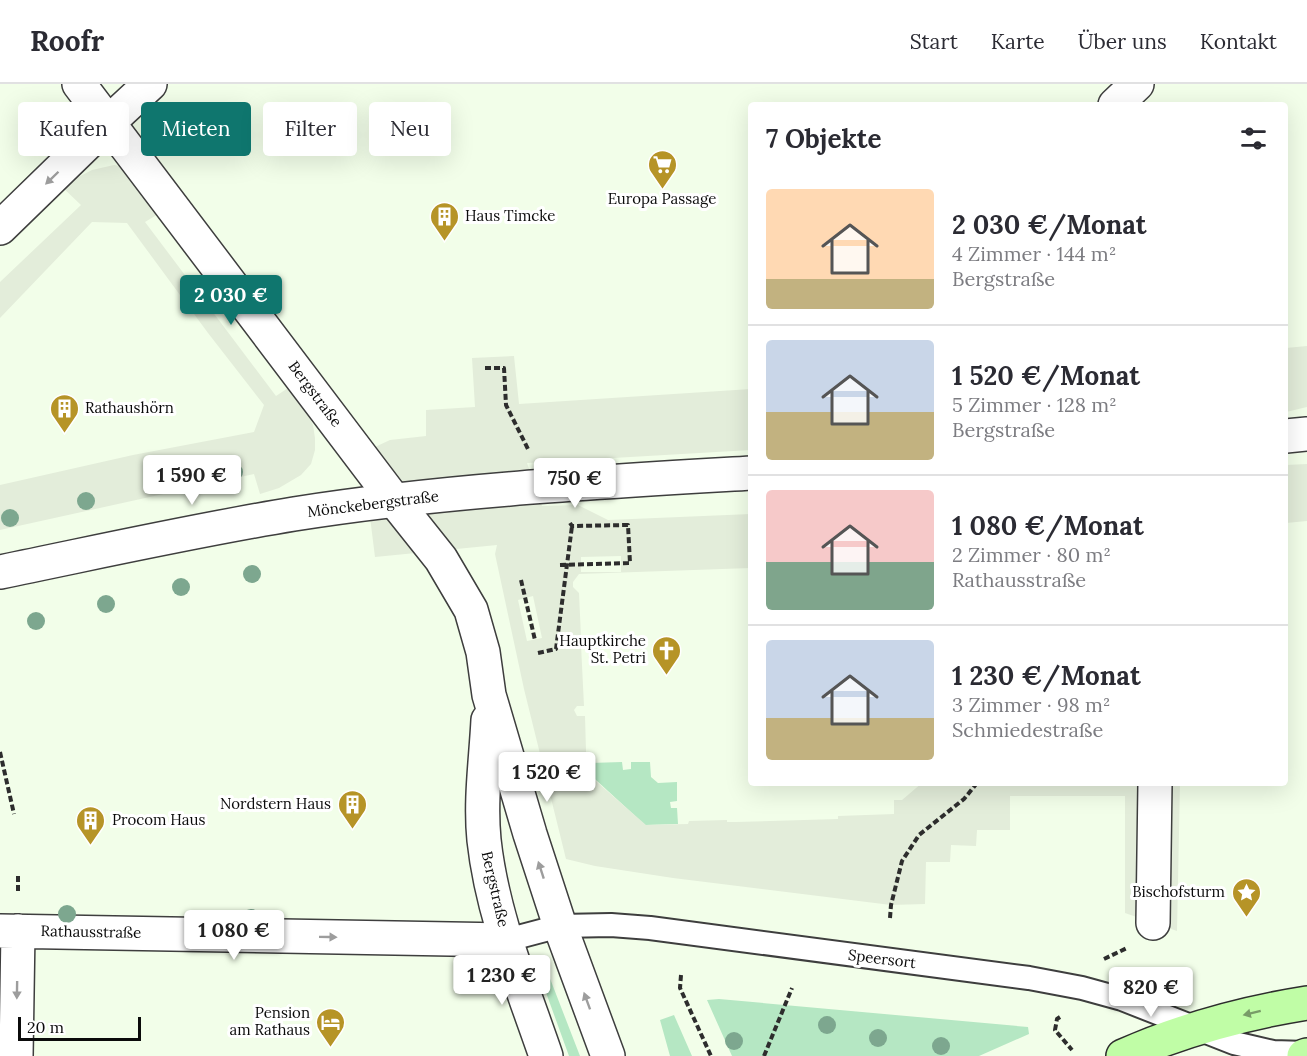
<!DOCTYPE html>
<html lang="de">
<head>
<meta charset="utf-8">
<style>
	body { margin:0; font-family:Lora,serif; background:#f7f7f7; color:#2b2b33; height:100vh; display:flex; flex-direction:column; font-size:22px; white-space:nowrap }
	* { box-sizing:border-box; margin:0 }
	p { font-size:20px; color:#7c7c81 }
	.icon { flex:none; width:33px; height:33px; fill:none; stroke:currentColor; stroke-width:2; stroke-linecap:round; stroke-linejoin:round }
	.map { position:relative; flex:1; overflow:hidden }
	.details { position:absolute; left:748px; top:18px; width:540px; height:684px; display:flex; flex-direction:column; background:#fff; border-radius:6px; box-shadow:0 6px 24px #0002 }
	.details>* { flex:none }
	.guide { position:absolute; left:18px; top:18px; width:570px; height:54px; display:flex; gap:12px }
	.scale { position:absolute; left:18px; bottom:15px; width:123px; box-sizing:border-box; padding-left:6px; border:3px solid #0b0b0b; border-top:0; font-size:16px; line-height:21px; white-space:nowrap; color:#0b0b0b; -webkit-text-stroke:4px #fff; paint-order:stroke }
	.price { position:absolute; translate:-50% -51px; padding:0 14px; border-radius:6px; background:#fff; color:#222; font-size:20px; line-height:39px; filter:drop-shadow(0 2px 3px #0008) }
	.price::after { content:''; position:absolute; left:50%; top:36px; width:18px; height:14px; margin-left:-9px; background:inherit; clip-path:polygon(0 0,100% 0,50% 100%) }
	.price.active { background:#0f766e; color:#fff }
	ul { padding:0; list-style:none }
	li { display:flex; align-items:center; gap:18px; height:150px; padding:0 18px }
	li+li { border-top:2px solid #e1e1e2 }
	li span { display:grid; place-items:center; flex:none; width:168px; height:120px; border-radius:6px; color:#555 }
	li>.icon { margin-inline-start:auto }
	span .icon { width:72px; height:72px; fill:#fffc; stroke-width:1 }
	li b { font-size:26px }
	h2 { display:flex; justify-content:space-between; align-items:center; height:72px; padding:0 18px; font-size:26px }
	.tag { padding:0 21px; border-radius:6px; background:#fff; box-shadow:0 6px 24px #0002; font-size:21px; line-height:54px }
	.tag.active { background:#0f766e; color:#fff }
	header { display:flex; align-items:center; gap:36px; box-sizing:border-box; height:84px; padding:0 30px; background:#fff; border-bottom:2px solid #e1e1e2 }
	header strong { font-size:28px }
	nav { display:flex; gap:33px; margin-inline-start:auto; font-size:21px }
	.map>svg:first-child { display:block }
	.green { fill:#b5e7c3 }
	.plaza { fill:#e3edda; fill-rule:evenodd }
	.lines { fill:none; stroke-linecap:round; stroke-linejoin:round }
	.service-casing { stroke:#3e3e3e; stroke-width:26 }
	.pedestrian-casing { stroke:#3e3e3e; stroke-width:36 }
	.minor-casing { stroke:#3e3e3e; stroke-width:36 }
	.tertiary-casing { stroke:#3e3e3e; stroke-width:36 }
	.secondary-casing { stroke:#2d2d2d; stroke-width:36 }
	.path { stroke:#2d2d2d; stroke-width:4; stroke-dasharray:6 3; stroke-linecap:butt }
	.service { stroke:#fff; stroke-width:22 }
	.pedestrian { stroke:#fff; stroke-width:33 }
	.minor { stroke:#fff; stroke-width:33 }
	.tertiary { stroke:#fff; stroke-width:33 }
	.secondary { stroke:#c0fda6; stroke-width:33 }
	.tree { fill:#7da78f }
	.oneway { fill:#9d9d9d }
	.oneway2 { fill:#789c68 }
	.labels { text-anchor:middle; stroke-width:6; stroke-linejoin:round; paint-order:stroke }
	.poi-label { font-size:15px; fill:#0b0b0b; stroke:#fff; text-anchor:end }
	.street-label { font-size:15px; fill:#0b0b0b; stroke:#fff }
</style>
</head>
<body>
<header>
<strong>Roofr</strong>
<nav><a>Start</a><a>Karte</a><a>Über uns</a><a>Kontakt</a></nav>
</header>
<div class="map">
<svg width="1307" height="972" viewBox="0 0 1307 972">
	<rect width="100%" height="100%" fill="#f2fee9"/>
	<!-- green -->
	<path class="green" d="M 622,678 L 623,686 L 631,685 L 631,678 L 650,678 L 651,693 L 658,699 L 677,698 L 677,717 L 670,718 L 671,724 L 677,724 L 678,740 L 645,741 L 584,685 L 590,679 Z
		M 544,879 L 580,972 L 569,972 L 536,881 Z
		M 719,915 L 1028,943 L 1029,950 L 979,972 L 732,972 L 707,916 Z
		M 674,931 L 692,972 L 670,972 L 660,936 Z"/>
	<!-- plaza -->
	<path class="plaza" d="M 114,81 L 125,83 L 160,129 L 145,138 L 276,312 L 288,304 L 307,328 L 313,341 L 315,354 L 315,366 L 311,380 L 301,391 L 279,404 L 260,410 L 254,390 L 0,446 L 0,401 L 133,371 L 254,348 L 264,321 L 208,249 L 127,139 L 92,138 L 0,234 L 0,198 L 81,121 L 61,102 L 92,86 Z
		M 1307,262 L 1307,323 L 1286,328 L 1286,264 Z
		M 514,272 L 519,320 L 751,305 L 751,366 L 527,379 L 542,422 L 578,421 L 608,436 L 751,430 L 751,484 L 579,490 L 573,498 L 573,503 L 579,509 L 581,553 L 573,553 L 570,558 L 573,562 L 581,561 L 584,622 L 577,622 L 574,626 L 577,632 L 585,632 L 586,667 L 586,675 L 580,680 L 581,684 L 646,741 L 688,740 L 689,737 L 727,736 L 727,738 L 736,738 L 838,735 L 838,732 L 894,730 L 894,716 L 902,716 L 922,699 L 1180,699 L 1177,847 L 1125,829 L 1125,712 L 1010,712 L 1010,746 L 977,746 L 976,762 L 951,761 L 950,778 L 926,778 L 925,820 L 891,821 L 673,794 L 595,782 L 566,775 L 524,605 L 495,470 L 497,461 L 375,473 L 362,369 L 390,356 L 426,352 L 426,326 L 475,323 L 472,274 ZM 621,472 L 621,488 L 581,488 L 581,473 ZM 533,512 L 542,554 L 527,557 L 518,516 Z
		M 1307,380 L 1307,437 L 1286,439 L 1286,381 Z"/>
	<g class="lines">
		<defs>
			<path id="service" d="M 507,856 L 560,842 L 611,841 L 650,844 L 1029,894 L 1082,904 L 1122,915 L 1234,959 L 1273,968 L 1307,969"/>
			<path id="pedestrian" d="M 109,38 L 150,0
				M 1153,839 L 1155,699"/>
			<path id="minor" d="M 1115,21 L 1137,0
				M 0,144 L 109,38
				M 1286,352 L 1307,350
				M 0,488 C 98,468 196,446 294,430 C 446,406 599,398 752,389
				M 0,847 L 507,856
				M 16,972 L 18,847"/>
			<path id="tertiary" d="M 79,0 L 394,416 L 441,475 L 471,526 L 483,568 L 489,611 L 530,750 L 560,842 L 608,972
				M 488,636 C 486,676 480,716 484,756 C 492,830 522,902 546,972"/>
			<path id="secondary" d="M 1123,972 C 1182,946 1244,929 1307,919
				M 1304,972 L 1307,971"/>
		</defs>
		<!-- service casing -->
		<use href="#service" class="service-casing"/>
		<!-- pedestrian casing -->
		<use href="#pedestrian" class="pedestrian-casing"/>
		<!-- minor casing -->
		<use href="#minor" class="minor-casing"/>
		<!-- tertiary casing -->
		<use href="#tertiary" class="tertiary-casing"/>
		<!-- secondary casing -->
		<use href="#secondary" class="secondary-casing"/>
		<!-- path -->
		<path class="path" d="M 485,284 L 504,284 L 506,321 L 529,367
			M 560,481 L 630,479 L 628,441 L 572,442 L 570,439
			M 521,496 L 535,556
			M 538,569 L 556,565 L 572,442
			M 0,668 L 14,730
			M 18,792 L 18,810
			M 890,834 L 891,821 L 902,777 L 919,751 L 964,715 L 977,699
			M 1104,875 L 1127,864
			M 681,891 L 680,904 L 711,972
			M 1060,933 L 1057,935 L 1055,946 L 1072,966
			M 764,972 L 792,904"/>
		<!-- service -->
		<use href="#service" class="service"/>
		<!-- pedestrian -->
		<use href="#pedestrian" class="pedestrian"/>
		<!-- minor -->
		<use href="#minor" class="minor"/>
		<!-- tertiary -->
		<use href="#tertiary" class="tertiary"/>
		<!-- secondary -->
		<use href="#secondary" class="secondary"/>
	</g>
	<!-- trees -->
	<g class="tree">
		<circle cx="234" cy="388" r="9"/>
		<circle cx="160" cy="400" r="9"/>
		<circle cx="86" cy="417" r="9"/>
		<circle cx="10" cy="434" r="9"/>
		<circle cx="252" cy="490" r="9"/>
		<circle cx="181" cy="503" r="9"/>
		<circle cx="106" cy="520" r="9"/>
		<circle cx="36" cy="537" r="9"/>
		<circle cx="67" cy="830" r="9"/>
		<circle cx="251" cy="834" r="9"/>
		<circle cx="827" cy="941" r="9"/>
		<circle cx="878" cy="954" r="9"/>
		<circle cx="734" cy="957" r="9"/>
		<circle cx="941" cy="962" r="9"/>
	</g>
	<!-- one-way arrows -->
	<defs><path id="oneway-solid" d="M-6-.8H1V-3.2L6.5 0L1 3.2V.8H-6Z" transform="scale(1.5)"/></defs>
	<g class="oneway">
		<use href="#oneway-solid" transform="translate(52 94) rotate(136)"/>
		<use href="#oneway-solid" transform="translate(541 786) rotate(-108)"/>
		<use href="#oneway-solid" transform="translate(328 853) rotate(1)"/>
		<use href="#oneway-solid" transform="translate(17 906) rotate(91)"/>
		<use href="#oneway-solid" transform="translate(587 917) rotate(-110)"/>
	</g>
	<use class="oneway2" href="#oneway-solid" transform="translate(1252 929) rotate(166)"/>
	<!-- icons -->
	<defs>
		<symbol id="supermarket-pin" viewBox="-11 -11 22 30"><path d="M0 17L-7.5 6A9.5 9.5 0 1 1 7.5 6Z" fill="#b69427" stroke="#fff"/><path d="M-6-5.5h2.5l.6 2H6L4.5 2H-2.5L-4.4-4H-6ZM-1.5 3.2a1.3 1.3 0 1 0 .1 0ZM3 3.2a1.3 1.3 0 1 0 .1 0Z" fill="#fff"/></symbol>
		<symbol id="building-pin" viewBox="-11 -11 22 30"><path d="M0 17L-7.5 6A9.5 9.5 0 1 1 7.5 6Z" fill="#b69427" stroke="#fff"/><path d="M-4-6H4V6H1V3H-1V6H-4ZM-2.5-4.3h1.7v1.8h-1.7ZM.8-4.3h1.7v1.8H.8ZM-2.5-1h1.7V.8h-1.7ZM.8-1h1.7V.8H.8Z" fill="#fff"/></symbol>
		<symbol id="church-pin" viewBox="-11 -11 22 30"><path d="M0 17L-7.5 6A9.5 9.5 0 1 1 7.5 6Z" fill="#b69427" stroke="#fff"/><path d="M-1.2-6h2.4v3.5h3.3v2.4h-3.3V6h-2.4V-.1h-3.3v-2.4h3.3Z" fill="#fff"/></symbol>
		<symbol id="sight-pin" viewBox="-11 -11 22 30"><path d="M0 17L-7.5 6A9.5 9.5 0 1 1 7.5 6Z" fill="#b69427" stroke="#fff"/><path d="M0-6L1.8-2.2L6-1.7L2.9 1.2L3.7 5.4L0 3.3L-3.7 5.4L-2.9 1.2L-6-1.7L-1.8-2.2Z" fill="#fff"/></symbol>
		<symbol id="hotel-pin" viewBox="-11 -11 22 30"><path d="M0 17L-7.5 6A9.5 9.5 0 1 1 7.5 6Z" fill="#b69427" stroke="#fff"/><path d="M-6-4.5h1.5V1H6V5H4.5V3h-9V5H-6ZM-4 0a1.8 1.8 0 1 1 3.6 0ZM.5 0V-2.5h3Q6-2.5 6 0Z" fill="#fff"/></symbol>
	</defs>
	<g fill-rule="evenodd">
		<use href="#supermarket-pin" x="646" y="64" width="33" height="45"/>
		<use href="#building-pin" x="428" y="116" width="33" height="45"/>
		<use href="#building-pin" x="48" y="308" width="33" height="45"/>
		<use href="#church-pin" x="650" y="550" width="33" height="45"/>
		<use href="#building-pin" x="336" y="704" width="33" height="45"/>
		<use href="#building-pin" x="74" y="720" width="33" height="45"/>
		<use href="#sight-pin" x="1230" y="792" width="33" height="45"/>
		<use href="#hotel-pin" x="314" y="922" width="33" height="45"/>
	</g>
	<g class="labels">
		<!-- poi labels -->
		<g class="poi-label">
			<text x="662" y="120" text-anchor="middle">Europa Passage</text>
			<text x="465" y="137" text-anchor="start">Haus Timcke</text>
			<text x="85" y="329" text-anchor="start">Rathaushörn</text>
			<text x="646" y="562">Hauptkirche<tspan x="646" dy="17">St. Petri</tspan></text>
			<text x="331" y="725">Nordstern Haus</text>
			<text x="112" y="741" text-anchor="start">Procom Haus</text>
			<text x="1225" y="813">Bischofsturm</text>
			<text x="310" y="934">Pension<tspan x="310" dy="17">am Rathaus</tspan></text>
		</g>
		<!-- street labels -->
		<g class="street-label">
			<text transform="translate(315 310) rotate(53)" y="5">Bergstraße</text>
			<text transform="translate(373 420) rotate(-7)" y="5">Mönckebergstraße</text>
			<text transform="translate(495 805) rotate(77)" y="5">Bergstraße</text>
			<text transform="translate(91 848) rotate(1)" y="5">Rathausstraße</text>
			<text transform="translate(882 875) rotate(7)" y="5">Speersort</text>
		</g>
	</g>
</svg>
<div class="scale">20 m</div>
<b class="price active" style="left:231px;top:242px">2 030 €</b>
<b class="price" style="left:192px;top:422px">1 590 €</b>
<b class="price" style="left:575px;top:425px">750 €</b>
<b class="price" style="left:547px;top:719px">1 520 €</b>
<b class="price" style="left:234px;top:877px">1 080 €</b>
<b class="price" style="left:502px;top:922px">1 230 €</b>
<b class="price" style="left:1151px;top:934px">820 €</b>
<div class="guide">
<a class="tag">Kaufen</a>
<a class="tag active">Mieten</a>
<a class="tag">Filter</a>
<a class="tag">Neu</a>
</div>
<section class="details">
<h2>7 Objekte<svg class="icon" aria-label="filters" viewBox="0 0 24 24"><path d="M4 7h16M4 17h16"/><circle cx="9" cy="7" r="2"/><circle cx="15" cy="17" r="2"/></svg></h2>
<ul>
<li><span style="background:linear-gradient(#ffd9b3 75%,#c2b280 0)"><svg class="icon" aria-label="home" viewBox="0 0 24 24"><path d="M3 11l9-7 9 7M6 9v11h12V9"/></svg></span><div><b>2 030 €/Monat</b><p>4 Zimmer · 144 m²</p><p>Bergstraße</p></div></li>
<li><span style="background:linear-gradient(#c9d6e8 60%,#c2b280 0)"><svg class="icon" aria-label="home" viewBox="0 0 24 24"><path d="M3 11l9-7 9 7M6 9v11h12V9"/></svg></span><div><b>1 520 €/Monat</b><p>5 Zimmer · 128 m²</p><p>Bergstraße</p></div></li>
<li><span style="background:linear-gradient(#f6c9c9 60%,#7fa58c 0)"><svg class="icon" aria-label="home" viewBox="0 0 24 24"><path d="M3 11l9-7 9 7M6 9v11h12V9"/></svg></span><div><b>1 080 €/Monat</b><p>2 Zimmer · 80 m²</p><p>Rathausstraße</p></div></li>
<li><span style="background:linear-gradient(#c9d6e8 65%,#c2b280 0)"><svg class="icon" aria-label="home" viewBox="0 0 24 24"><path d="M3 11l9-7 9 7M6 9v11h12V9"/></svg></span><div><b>1 230 €/Monat</b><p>3 Zimmer · 98 m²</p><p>Schmiedestraße</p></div></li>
</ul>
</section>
</div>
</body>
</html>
